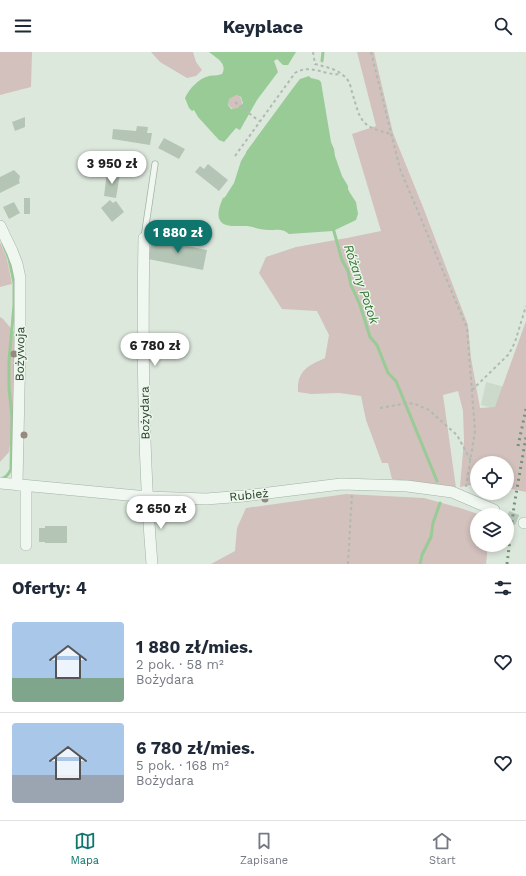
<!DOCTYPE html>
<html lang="pl">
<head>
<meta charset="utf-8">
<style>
	body { margin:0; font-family:"Work Sans",sans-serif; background:#f6f6f7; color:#1f2937; height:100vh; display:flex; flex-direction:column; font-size:15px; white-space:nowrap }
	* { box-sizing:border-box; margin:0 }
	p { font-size:13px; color:#747a83 }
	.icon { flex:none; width:22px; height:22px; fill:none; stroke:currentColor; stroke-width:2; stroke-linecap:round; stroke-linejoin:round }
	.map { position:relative; height:512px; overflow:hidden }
	.details { display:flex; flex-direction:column; background:#fff; flex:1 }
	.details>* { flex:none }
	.controls { position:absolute; left:470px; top:404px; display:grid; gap:8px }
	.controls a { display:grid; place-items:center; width:44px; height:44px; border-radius:50%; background:#fff; box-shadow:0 2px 6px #0003; font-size:20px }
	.price { position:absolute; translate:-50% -34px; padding:0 9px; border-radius:14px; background:#fff; color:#222; font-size:13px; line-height:26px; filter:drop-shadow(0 1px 2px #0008) }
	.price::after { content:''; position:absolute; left:50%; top:24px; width:12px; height:9px; margin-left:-6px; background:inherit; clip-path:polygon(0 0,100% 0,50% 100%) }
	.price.current { background:#0f766e; color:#fff }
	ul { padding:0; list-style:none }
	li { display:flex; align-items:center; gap:12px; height:100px; padding:0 12px }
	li+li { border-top:1px solid #e0e1e3 }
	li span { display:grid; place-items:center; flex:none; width:112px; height:80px; border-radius:4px; color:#555 }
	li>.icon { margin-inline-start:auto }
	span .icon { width:48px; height:48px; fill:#fffc; stroke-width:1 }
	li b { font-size:17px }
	h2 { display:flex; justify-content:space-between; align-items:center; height:48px; padding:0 12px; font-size:17px }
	header { display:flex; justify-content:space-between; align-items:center; height:52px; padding:0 12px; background:#fff; font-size:18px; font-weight:700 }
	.tab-bar { display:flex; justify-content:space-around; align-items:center; height:56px; border-top:1px solid #e0e1e3; background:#fff; font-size:11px; color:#747a83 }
	.tab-bar a { display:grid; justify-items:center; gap:2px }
	.tab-bar .current { color:#0f766e }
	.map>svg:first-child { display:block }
	.built { fill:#cbdacb }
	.green { fill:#d2c1bd }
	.water { fill:#98cb95; fill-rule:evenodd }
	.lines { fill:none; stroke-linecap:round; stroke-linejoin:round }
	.stream { stroke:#98cb95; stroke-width:3 }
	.building { fill:#b4c5b5 }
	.minor-tunnel { stroke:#b8c6b9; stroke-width:11; stroke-dasharray:11 5.5; stroke-linecap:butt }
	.service-casing { stroke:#a2b2a3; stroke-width:7 }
	.minor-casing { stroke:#a2b2a3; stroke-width:12 }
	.path { stroke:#afbbb0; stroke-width:2; stroke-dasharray:3 3; stroke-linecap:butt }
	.service { stroke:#f0f6f0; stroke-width:5.5 }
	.minor { stroke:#f0f6f0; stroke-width:11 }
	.rail { stroke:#759377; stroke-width:3; stroke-dasharray:2 4; stroke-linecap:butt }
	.tree { fill:#96897f }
	.labels { text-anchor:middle; stroke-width:3; stroke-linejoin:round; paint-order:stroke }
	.street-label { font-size:12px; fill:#253f27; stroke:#ecf6ec }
	.water-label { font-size:13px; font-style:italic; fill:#2e762d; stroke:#ecf6ec }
</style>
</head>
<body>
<header><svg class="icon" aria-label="menu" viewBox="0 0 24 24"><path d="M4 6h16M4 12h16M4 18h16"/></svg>Keyplace<svg class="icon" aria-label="search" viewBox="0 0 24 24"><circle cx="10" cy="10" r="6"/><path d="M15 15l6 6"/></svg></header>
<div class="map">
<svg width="526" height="512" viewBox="0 0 526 512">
	<rect width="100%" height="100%" fill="#dde8dd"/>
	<!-- built -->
	<path class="built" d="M 486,330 L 505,335 L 499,358 L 481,353 Z"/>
	<!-- green -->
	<path class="green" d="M 0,0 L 32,0 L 31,35 L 0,43 Z
		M 151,0 L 193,0 L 196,10 L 202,18 L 196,24 L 187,26 L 160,10 Z
		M 357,0 L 374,0 L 393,81 L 423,155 L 468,273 L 471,306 L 480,356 L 495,355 L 526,269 L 526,440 L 507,436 L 507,411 L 477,411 L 477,432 L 460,435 L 464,388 L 463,359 L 458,339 L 443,343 L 456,436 L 392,427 L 388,411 L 382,411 L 366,368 L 361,344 L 339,341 L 311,342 L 298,340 C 297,318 308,314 325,306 L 329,283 L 317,259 L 282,257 L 259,221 L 266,205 L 296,195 L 347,186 L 381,179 L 352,82 L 376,74 Z
		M228 50a7 7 0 1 1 14 0a7 7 0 1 1-14 0Z
		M 0,190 L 7,207 L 12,232 L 0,235 Z
		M 0,265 L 3,267 L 15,281 L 13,368 L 9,400 L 0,410 Z
		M 346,442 L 424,446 L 460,456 L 481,463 L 477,463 L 477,493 L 488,493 L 486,512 L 211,512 L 235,499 L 237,476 L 246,456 Z"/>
	<!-- water -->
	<path class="water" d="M 209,0 L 296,0 L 288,13 L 283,13 L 277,7 L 274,9 L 278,20 L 257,48 L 240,78 L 236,76 L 224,90 L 219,88 L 198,65 L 194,58 L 192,59 L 189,56 L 185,46 C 189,37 199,26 209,24 C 213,23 217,24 222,22 C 228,11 216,6 209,0 ZM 236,43 L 241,45 L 243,51 L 238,56 L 231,57 L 228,53 L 229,47 Z
		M 309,24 L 311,26 L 319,28 L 321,30 L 331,90 L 334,97 L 335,104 L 342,124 L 348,134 L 348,137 L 350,141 L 356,150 L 358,162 L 356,168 L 333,179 L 289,182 C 282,176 277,178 269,178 C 261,178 254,175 247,174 C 242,174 236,174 232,174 C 213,173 218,157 223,146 L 225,145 L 234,131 L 241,109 L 246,101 L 246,100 L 293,36 L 300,27 Z"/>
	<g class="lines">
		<!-- stream -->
		<path class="stream" d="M 322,9 L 323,0
			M 333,176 L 342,208 L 348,219 L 351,233 L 360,253 L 370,285 L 377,293 L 388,321 L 396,329 L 437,429
			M 0,427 C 6,426 9,422 11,417 L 12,364 L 9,336 L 9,309 L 14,253 L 14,231 L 9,207 L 3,192
			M 420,512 L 422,503 L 431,485 L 433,471 L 440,451"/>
	</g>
	<!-- building -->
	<path class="building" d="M 25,65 L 25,75 L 15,79 L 12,70 Z
		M 137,74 L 148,75 L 147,81 L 152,81 L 150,93 L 112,87 L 113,77 L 136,79 Z
		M 164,86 L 185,97 L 179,107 L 158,96 Z
		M 208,112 L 228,128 L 219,139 L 195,120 L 200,114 L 204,117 Z
		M 14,118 L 20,124 L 19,129 L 20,131 L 0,141 L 0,125 Z
		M 107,120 L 120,122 L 116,146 L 104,144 Z
		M 24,146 L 30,146 L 30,162 L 24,162 Z
		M 110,148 L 113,151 L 116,149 L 124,160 L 112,170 L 101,156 Z
		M 14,150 L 20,161 L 9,167 L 3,155 Z
		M 152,187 L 207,198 L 203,218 L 148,207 Z
		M 45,474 L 67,474 L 67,491 L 45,491 L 45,490 L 39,490 L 39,476 L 45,476 Z"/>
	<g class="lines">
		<!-- minor-tunnel -->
		<path class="minor-tunnel" d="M 507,464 L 524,471"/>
		<defs>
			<path id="service" d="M 144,186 L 155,112"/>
			<path id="minor" d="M 0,174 L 12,199 L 17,212 L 20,226 L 20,291 L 17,433
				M 144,186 C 142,295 143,404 152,512
				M 0,431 L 148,445 L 206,447 L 244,444 L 341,432 L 407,434 L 452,440 L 494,458
				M 524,471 L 526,471
				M 26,493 L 26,434"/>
		</defs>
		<!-- service casing -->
		<use href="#service" class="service-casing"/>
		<!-- minor casing -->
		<use href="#minor" class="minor-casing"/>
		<!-- path -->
		<path class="path" d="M 313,0 L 315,12 C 326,15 338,17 346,26 C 350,30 351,36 352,40 C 361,70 360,74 391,82
			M 371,0 L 400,117 L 467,276 L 475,379 L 466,435
			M 235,50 L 259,69
			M 235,104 L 295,21 C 311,11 324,24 341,22
			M 472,338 L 509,302 L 515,290 L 526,254
			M 380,356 L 408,351 L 415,352 L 429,358 L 457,383 L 471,409
			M 348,512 L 352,441"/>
		<!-- service -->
		<use href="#service" class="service"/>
		<!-- minor -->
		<use href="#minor" class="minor"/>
		<!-- rail -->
		<path class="rail" d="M 518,394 L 526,357
			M 507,512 L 514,454 L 526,385"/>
	</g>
	<!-- trees -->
	<g class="tree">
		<circle cx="14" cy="302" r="3.5"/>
		<circle cx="24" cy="383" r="3.5"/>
		<circle cx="265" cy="447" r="3.5"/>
	</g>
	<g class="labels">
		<!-- street labels -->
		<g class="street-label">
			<text transform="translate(20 302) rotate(-89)" y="4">Bożywoja</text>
			<text transform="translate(145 361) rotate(-91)" y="4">Bożydara</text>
			<text transform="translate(249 443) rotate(-6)" y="4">Rubież</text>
		</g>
		<!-- water labels -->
		<g class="water-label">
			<text transform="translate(362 232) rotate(71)" y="5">Różany Potok</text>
		</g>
	</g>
</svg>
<div class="controls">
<a><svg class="icon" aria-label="locate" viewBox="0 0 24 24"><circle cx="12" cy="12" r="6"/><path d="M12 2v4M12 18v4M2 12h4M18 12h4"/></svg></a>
<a><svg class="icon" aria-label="layers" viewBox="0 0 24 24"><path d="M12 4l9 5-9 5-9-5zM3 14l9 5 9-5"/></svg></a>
</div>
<b class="price" style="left:112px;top:133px">3 950 zł</b>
<b class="price current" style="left:178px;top:202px">1 880 zł</b>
<b class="price" style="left:155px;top:315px">6 780 zł</b>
<b class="price" style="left:161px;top:478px">2 650 zł</b>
</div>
<section class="details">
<h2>Oferty: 4<svg class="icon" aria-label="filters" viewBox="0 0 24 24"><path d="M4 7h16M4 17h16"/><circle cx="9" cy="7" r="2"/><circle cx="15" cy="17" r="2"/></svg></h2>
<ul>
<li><span style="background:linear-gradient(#a9c7e8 70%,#7fa58c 0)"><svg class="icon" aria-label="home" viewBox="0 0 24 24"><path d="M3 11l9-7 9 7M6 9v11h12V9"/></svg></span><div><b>1 880 zł/mies.</b><p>2 pok. · 58 m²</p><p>Bożydara</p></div><svg class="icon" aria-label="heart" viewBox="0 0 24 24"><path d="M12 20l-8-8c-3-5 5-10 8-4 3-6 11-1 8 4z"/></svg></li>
<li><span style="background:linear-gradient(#a9c7e8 65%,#9aa5b1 0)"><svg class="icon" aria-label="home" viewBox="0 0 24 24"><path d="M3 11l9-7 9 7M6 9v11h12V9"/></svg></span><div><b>6 780 zł/mies.</b><p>5 pok. · 168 m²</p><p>Bożydara</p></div><svg class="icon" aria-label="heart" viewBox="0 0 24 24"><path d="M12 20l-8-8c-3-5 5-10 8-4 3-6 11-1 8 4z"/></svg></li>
</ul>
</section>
<nav class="tab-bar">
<a class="current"><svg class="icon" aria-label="map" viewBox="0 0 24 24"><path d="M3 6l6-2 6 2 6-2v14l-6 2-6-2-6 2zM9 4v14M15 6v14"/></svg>Mapa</a>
<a><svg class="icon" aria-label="saved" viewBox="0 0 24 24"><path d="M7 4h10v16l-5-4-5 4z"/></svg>Zapisane</a>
<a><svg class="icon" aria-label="home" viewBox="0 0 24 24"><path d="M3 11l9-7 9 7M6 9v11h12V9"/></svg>Start</a>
</nav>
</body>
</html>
